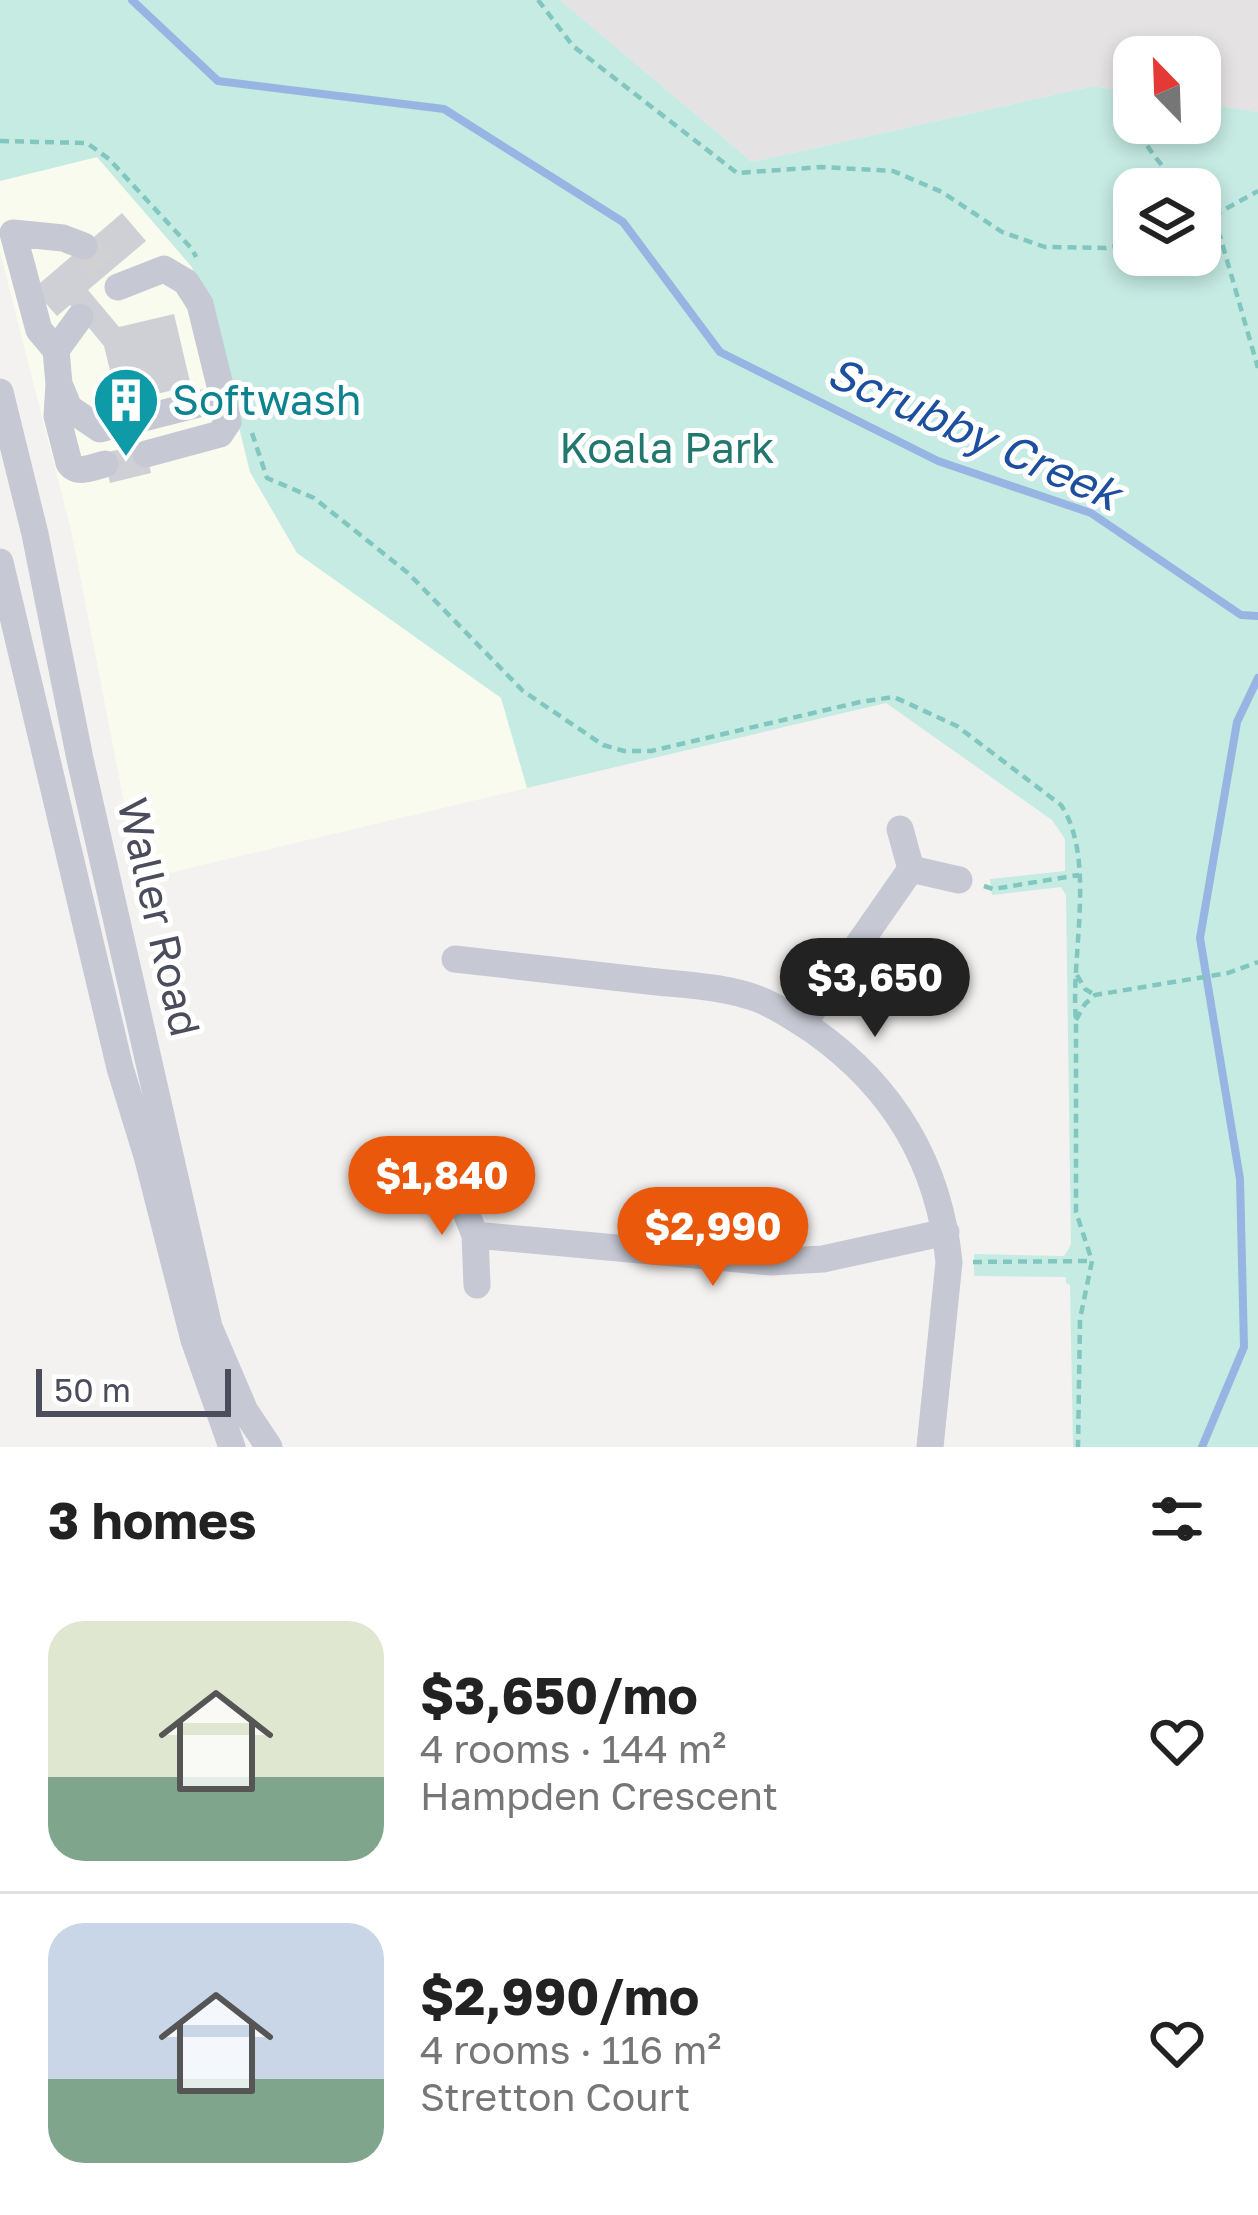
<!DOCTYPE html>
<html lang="en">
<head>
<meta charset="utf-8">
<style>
	body { margin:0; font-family:"Golos Text",sans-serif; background:#f2f2f2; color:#222; height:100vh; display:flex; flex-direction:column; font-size:45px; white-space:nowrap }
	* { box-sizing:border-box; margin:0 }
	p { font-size:39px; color:#767676 }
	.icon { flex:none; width:66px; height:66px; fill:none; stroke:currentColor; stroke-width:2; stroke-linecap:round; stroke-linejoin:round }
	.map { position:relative; height:1447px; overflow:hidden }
	.side { display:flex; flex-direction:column; background:#fff; flex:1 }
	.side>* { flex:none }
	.needle { width:78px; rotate:337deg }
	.controls { position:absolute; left:1113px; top:36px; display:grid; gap:24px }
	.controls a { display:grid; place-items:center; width:108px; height:108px; border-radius:24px; background:#fff; box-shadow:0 6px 18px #0003; font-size:60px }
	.scale { position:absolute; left:36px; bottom:30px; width:195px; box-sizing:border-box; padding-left:12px; border:6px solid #4b4d5d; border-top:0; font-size:33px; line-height:42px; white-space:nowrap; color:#4b4d5d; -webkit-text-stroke:9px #fff; paint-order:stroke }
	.price { position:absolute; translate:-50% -102px; padding:0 27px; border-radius:42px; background:#ea580c; color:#fff; font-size:39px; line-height:78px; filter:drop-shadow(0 3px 6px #0008) }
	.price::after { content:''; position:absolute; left:50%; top:72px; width:36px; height:27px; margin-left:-18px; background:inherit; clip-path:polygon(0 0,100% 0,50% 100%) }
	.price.on { background:#222; color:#fff }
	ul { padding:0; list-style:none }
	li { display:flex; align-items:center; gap:36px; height:300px; padding:0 48px }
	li+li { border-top:3px solid #e0e0e0 }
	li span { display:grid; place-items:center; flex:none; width:336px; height:240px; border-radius:36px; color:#555 }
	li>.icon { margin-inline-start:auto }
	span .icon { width:144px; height:144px; fill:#fffc; stroke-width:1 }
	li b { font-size:51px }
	h2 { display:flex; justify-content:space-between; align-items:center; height:144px; padding:0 48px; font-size:51px }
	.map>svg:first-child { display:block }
	.commercial { fill:#f9fbee }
	.education { fill:#e4e2e2 }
	.green { fill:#c5ebe3; fill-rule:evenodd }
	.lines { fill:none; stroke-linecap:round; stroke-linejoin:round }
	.stream { stroke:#97b5e3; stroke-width:8 }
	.building { fill:#cfd0d5 }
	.minor-tunnel { stroke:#d1d1d3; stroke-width:27; stroke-dasharray:27 14; stroke-linecap:butt }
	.path { stroke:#81c6bf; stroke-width:4.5; stroke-dasharray:9 6; stroke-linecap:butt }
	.minor { stroke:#c6c8d4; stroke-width:27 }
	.labels { text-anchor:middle; stroke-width:10; stroke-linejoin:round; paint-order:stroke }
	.culture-label { font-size:42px; fill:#0d838f; stroke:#fff; text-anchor:start }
	.park-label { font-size:42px; fill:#22776f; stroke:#fff }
	.street-label { font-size:42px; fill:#4b4d5d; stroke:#fff }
	.water-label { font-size:45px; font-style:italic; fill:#1c4f9e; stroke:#fff }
</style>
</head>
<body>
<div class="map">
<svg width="1258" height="1447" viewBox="0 0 1258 1447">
	<rect width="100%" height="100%" fill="#f3f2f1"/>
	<!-- commercial -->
	<path class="commercial" d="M 97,157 L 191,266 L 207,297 L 297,553 L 502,698 L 527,788 L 139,880 L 72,534 L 0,252 L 0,181 Z"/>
	<!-- education -->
	<path class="education" d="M 560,0 L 1258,0 L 1258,112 L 1200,103 L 1200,57 L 1134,57 L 1134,93 L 1094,86 L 752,162 Z"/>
	<!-- green -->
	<path class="green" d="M 0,0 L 560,0 L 752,162 L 1094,86 L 1134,93 L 1134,123 L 1200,123 L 1200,103 L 1258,112 L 1258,1447 L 1073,1447 L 1070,1285 L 1066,1283 L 1066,1277 L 974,1276 L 974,1254 L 1064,1256 L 1071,1245 L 1066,895 L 1061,887 L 992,895 L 990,879 L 1065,871 L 1065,839 L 1052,820 L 886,703 L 527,788 L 501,698 L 297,553 L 250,472 L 207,297 L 191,266 L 97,157 L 0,181 ZM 1134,189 L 1200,189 L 1200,255 L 1134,255 Z"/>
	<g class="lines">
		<!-- stream -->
		<path class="stream" d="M 132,0 L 218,81 L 444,109 L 623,222 L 720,352 L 938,461 L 1091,513 L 1241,615 L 1258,616
			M 1202,1447 L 1244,1347 L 1240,1179 L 1200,938 L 1237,722 L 1258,678"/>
	</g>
	<!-- building -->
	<path class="building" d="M 122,213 L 146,241 L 88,290 L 119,327 L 174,314 L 191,386 L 118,403 L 104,346 L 70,305 L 57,316 L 33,289 Z
		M 144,444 L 151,473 L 110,483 L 103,453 Z"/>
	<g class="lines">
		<!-- minor-tunnel -->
		<path class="minor-tunnel" d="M 84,246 L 108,273"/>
		<!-- path -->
		<path class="path" d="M 538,0 L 573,46 L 737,173 L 821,167 L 893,171 L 942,192 L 1002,232 L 1045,247 L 1106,248 L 1134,243
			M 1123,91 C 1137,137 1151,154 1183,189
			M 0,141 L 87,143 L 109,159 L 192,249 L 196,257
			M 1200,207 L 1211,218 L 1220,236 L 1258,368
			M 1200,223 L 1258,191
			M 252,433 L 267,478 L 314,498 L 408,573 L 523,691 L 603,745 L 624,751 L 651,751 L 860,702 L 894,697 L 957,726 L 1061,805 C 1097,859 1070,957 1076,1020 L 1076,1212 L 1092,1261 L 1080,1319 L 1078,1447
			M 984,886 L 993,889 L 1079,875
			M 1077,975 L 1085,989 L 1095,995
			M 1076,1020 L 1085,1004 L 1095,995 L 1228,973 L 1258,962
			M 973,1262 L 1092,1261"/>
		<!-- minor -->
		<path class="minor" d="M 80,317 L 56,350 L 59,384 L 57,416 L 69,463 C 77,475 93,467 105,464
			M 56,350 L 39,330 L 13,233 L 63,238 L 84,246
			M 59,384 L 69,408 L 100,429 L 223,398 L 200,304 L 186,282 L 164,269 L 118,287
			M 0,392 L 35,534 L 80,759 L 209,1327 L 245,1411 L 269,1447
			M 146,454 L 220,434 L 228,422 L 223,398
			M 0,562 L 120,1068 L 147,1156 L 194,1340 L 232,1447
			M 900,829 L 911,869 L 959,880
			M 455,959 C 519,966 584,974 648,981 C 683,985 724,986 758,999 C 777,1006 797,1020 814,1031 C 894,1088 939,1163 949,1262 L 930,1447
			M 803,1024 L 911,869
			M 453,1181 L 475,1235 L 477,1285
			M 475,1235 L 771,1262 L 823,1259 L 946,1232"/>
	</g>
	<!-- icons -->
	<defs>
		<symbol id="building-pin" viewBox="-11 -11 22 30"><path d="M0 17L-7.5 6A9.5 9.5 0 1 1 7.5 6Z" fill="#0f9aa8" stroke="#fff"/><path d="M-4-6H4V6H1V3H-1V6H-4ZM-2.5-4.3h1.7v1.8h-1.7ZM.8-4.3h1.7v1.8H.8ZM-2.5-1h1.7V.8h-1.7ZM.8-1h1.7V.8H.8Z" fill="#fff"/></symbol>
	</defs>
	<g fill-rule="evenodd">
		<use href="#building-pin" x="88" y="362" width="76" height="104"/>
	</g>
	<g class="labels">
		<!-- culture labels -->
		<g class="culture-label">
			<text x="172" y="415">Softwash</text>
		</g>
		<!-- park labels -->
		<g class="park-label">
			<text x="667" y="463">Koala Park</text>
		</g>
		<!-- street labels -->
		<g class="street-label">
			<text transform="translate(159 917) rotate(77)" y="15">Waller Road</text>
		</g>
		<!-- water labels -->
		<g class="water-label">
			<text transform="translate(974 433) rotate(24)" y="16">Scrubby Creek</text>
		</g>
	</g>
</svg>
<div class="controls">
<a><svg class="needle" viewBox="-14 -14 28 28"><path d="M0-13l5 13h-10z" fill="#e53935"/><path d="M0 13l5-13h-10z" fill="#767676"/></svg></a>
<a><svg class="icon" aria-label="layers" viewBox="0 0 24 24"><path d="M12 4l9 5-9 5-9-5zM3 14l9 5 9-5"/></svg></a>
</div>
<div class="scale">50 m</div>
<b class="price on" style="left:875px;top:1040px">$3,650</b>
<b class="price" style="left:442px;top:1238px">$1,840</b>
<b class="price" style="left:713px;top:1289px">$2,990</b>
</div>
<section class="side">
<h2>3 homes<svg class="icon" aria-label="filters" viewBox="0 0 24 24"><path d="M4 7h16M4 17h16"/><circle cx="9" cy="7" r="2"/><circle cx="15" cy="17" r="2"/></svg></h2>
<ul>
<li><span style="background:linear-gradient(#dfe7d0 65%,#7fa58c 0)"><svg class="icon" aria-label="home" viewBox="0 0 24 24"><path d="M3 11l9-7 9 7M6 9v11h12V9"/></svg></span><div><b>$3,650/mo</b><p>4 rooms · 144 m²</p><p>Hampden Crescent</p></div><svg class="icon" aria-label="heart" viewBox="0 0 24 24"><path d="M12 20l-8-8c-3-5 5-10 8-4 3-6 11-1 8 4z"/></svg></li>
<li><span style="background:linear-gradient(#c9d6e8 65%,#7fa58c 0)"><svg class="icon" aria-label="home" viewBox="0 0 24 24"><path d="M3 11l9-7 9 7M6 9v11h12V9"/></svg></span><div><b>$2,990/mo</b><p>4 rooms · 116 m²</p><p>Stretton Court</p></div><svg class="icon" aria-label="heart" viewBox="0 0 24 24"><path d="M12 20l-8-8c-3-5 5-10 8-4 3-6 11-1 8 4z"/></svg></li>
</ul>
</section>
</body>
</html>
